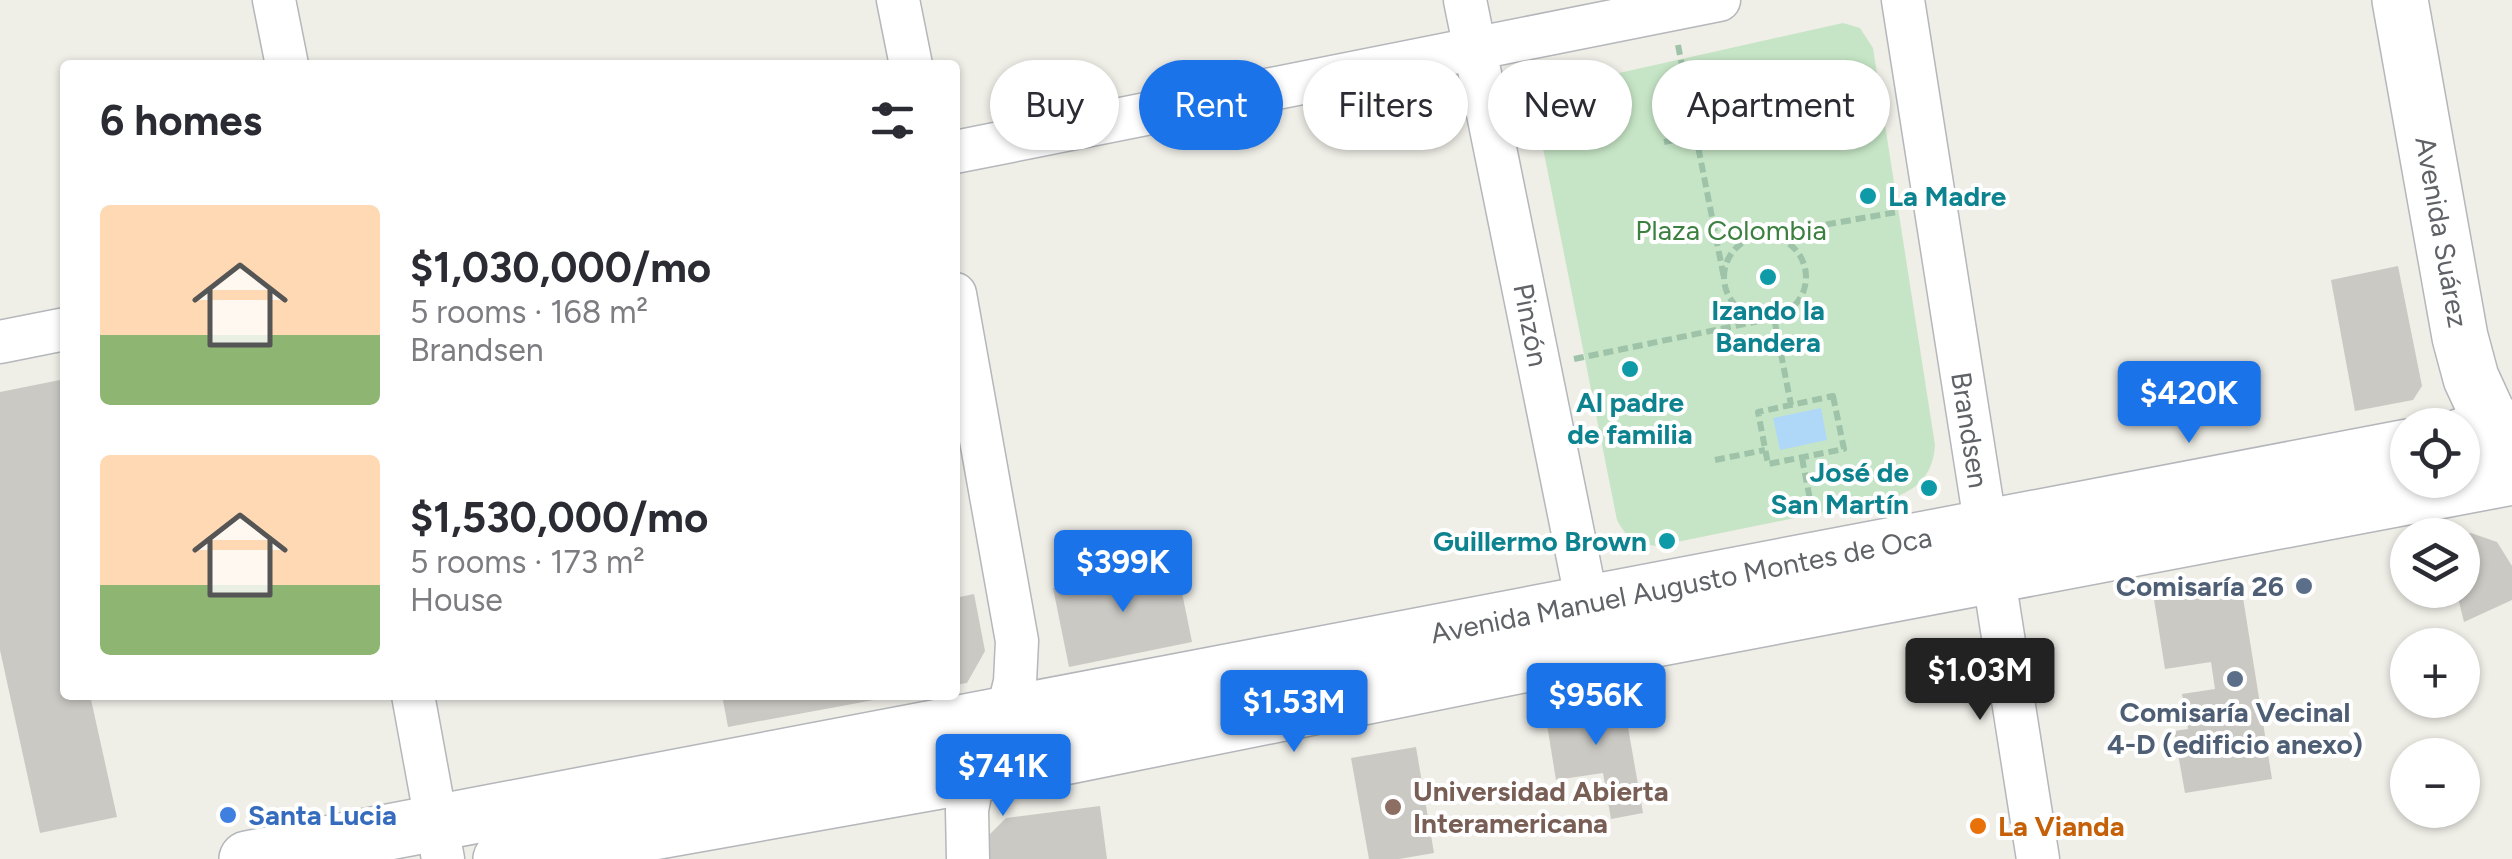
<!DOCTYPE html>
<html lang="en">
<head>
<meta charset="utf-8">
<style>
	body { margin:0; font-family:Figtree,sans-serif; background:#f2f2f3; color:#2b2b33; height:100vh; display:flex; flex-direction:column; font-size:38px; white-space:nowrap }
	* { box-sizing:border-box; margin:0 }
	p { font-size:32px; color:#7c7c81 }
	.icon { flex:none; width:55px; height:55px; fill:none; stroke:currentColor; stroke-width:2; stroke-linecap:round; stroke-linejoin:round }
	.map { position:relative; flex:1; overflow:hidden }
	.sheet { position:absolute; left:60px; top:60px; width:900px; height:640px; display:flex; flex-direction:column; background:#fff; border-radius:10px; box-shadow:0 2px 8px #0004 }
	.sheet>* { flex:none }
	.guide { position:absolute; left:990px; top:60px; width:950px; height:90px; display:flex; gap:20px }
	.buttons { position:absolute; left:2390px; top:408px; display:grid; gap:20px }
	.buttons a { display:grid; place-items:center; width:90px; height:90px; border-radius:50%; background:#fff; box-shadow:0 2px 8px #0004; font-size:50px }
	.price { position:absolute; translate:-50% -85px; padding:0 22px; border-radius:10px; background:#1a73e8; color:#fff; font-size:32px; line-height:65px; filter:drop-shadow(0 2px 5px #0008) }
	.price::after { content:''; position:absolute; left:50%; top:60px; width:30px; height:22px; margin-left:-15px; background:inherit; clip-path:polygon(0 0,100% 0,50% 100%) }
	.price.on { background:#222; color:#fff }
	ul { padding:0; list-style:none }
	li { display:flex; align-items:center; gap:30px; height:250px; padding:0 40px }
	li span { display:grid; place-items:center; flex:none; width:280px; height:200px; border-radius:10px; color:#555 }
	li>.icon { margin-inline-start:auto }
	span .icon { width:120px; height:120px; fill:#fffc; stroke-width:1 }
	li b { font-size:42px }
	h2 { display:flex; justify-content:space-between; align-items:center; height:120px; padding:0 40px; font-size:42px }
	.pill { padding:0 35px; border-radius:45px; background:#fff; box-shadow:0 2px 8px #0004; font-size:35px; line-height:90px }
	.pill.on { background:#1a73e8; color:#fff }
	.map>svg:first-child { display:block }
	.green { fill:#c6e5c6 }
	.water { fill:#aed7f8 }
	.building { fill:#cbc9c4 }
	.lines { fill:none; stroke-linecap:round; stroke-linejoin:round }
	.minor-casing { stroke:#b4b7bb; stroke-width:45 }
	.tertiary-casing { stroke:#b4b7bb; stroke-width:58 }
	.secondary-casing { stroke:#b3b6ba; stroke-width:58 }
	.path { stroke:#9ec3a9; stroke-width:6; stroke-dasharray:10 5; stroke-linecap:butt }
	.minor { stroke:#fff; stroke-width:42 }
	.tertiary { stroke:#fff; stroke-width:55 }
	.secondary { stroke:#fff; stroke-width:55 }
	.culture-dot { fill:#0f9aa8; stroke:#fff; stroke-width:4 }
	.service-dot { fill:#5c6f8a; stroke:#fff; stroke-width:4 }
	.education-dot { fill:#8d6e63; stroke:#fff; stroke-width:4 }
	.shop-dot { fill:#3f7fe0; stroke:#fff; stroke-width:4 }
	.food-dot { fill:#e8710a; stroke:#fff; stroke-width:4 }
	.labels { text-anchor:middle; stroke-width:8; stroke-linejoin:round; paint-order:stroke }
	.culture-label { font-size:28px; font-weight:bold; fill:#0d838f; stroke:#fff }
	.park-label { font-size:28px; fill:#3c8040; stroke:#fff }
	.street-label { font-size:28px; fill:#5f6266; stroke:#fff }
	.service-label { font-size:28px; font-weight:bold; fill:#4e5e75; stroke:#fff; text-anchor:end }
	.education-label { font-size:28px; font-weight:bold; fill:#785e54; stroke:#fff; text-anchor:start }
	.shop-label { font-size:28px; font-weight:bold; fill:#366cbe; stroke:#fff; text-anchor:start }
	.food-label { font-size:28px; font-weight:bold; fill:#c56008; stroke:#fff; text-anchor:start }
</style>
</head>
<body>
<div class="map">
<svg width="2512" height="859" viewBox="0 0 2512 859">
	<rect width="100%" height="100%" fill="#efeee7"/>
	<!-- green -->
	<path class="green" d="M 1843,23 L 1860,28 L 1873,48 L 1935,445 C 1933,473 1920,488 1893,498 L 1657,546 C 1636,544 1627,539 1617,520 L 1539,128 C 1543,105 1549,95 1570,84 Z"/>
	<!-- water -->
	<path class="water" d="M 1821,408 L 1827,440 L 1780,450 L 1773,418 Z"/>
	<!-- building -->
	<path class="building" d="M 2398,266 L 2422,386 L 2413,400 L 2355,411 L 2331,280 Z
		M 65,379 L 65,695 L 90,695 L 117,817 L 40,833 L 0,650 L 0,392 Z
		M 2471,533 L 2497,542 L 2512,566 L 2512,600 L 2464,622 L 2456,590 L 2462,590 L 2462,534 Z
		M 1176,563 L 1192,642 L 1069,667 L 1053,588 Z
		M 2240,579 L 2272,779 L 2185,793 L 2174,731 L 2188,729 L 2182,694 L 2215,689 L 2211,662 L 2165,669 L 2153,593 Z
		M 974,594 L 985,651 L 967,683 L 955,685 L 955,598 Z
		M 1622,693 L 1643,813 L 1611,819 L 1603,773 L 1556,780 L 1544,706 Z
		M 722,695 L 890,695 L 890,697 L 728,727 Z
		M 1416,747 L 1434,853 L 1399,859 L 1369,859 L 1351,758 Z
		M 1100,806 L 1107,859 L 985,859 L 983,841 L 1006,818 Z"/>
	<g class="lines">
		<defs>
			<path id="minor" d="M 274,0 L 287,65
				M 898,0 L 911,65
				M 1465,0 L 1593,632
				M 1903,0 L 2038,859
				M 955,152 L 1719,0
				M 955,294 L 1017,641 L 1015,682 L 1007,714 L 974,775 L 967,810 L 968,859
				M 0,342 L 65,329
				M 413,695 L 443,859"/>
			<path id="tertiary" d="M 2400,0 L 2460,337 L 2471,378 L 2495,430"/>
			<path id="secondary" d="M 2462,436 L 2512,427
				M 247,859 L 2408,447
				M 501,859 L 974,775 L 1597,650 L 2512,477"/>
		</defs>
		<!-- minor casing -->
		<use href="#minor" class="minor-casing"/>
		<!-- tertiary casing -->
		<use href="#tertiary" class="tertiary-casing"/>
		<!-- secondary casing -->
		<use href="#secondary" class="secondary-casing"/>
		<!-- path -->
		<path class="path" d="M 1678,45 L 1724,278
			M 1664,142 L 1747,126
			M 1767,235 L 1897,212
			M1724 277a41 41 0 1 1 82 0a41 41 0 1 1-82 0Z
			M 1574,359 L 1774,318 L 1791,405
			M 1833,396 L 1844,449 L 1768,464 L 1758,412 Z
			M 1802,458 L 1813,515
			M 1715,460 L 1765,450"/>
		<!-- minor -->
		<use href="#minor" class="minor"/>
		<!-- tertiary -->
		<use href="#tertiary" class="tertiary"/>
		<!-- secondary -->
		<use href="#secondary" class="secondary"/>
	</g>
	<!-- markers -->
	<g class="culture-dot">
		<circle cx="1868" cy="196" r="10"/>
		<circle cx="1768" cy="277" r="10"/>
		<circle cx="1630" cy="369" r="10"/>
		<circle cx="1929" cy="488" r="10"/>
		<circle cx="1667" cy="541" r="10"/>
	</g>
	<g class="service-dot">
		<circle cx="2304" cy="586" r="10"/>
		<circle cx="2235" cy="679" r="10"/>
	</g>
	<circle class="education-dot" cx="1393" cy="807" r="10"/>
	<circle class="shop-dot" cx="228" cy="815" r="10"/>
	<circle class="food-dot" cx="1978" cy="826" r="10"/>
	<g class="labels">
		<!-- culture labels -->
		<g class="culture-label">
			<text x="1888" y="206" text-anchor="start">La Madre</text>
			<text x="1768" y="320">Izando la<tspan x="1768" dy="32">Bandera</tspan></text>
			<text x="1630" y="412">Al padre<tspan x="1630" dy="32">de familia</tspan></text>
			<text x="1909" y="482" text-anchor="end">José de<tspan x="1909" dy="32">San Martín</tspan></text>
			<text x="1647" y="551" text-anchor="end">Guillermo Brown</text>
		</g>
		<!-- park labels -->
		<g class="park-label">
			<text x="1731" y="240">Plaza Colombia</text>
		</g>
		<!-- street labels -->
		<g class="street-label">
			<text transform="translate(2442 232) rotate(80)" y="10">Avenida Suárez</text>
			<text transform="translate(1531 325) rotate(79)" y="10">Pinzón</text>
			<text transform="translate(1970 430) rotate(81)" y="10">Brandsen</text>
			<text transform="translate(1681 585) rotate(-11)" y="10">Avenida Manuel Augusto Montes de Oca</text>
		</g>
		<!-- service labels -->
		<g class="service-label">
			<text x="2284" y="596">Comisaría 26</text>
			<text x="2235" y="722" text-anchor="middle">Comisaría Vecinal<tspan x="2235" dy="32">4-D (edificio anexo)</tspan></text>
		</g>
		<!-- education labels -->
		<g class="education-label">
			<text x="1413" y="801">Universidad Abierta<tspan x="1413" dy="32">Interamericana</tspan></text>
		</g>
		<!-- shop labels -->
		<g class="shop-label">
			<text x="248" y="825">Santa Lucia</text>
		</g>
		<!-- food labels -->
		<g class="food-label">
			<text x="1998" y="836">La Vianda</text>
		</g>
	</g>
</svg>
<div class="buttons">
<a><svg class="icon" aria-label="locate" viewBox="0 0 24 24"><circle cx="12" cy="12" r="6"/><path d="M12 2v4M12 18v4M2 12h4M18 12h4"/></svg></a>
<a><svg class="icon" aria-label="layers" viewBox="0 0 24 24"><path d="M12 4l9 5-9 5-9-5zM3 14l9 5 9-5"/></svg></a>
<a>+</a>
<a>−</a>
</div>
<b class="price" style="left:2189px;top:446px">$420K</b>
<b class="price" style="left:1123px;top:615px">$399K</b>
<b class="price on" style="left:1980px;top:723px">$1.03M</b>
<b class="price" style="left:1596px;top:748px">$956K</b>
<b class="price" style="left:1294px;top:755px">$1.53M</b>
<b class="price" style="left:1003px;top:819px">$741K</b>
<div class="guide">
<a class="pill">Buy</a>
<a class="pill on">Rent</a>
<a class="pill">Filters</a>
<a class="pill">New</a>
<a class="pill">Apartment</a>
</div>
<section class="sheet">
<h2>6 homes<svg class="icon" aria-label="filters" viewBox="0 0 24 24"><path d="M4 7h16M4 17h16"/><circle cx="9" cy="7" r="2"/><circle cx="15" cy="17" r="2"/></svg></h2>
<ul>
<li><span style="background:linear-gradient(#ffd9b3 65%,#8fb573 0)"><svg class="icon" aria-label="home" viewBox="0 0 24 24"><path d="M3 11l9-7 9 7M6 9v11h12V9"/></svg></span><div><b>$1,030,000/mo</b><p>5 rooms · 168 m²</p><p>Brandsen</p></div></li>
<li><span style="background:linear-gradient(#ffd9b3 65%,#8fb573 0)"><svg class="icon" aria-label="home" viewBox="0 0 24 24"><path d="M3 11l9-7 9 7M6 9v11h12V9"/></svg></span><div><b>$1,530,000/mo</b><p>5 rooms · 173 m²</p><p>House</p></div></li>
</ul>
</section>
</div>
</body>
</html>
